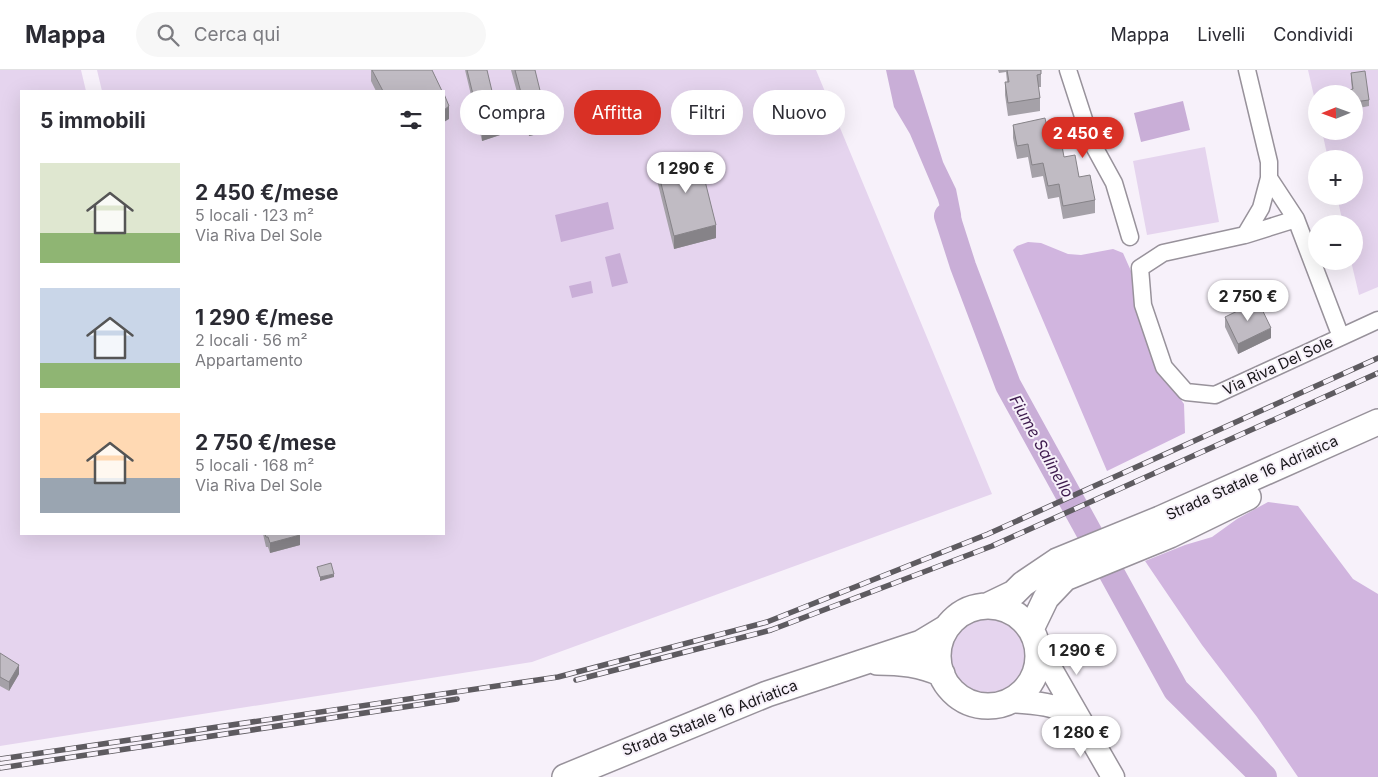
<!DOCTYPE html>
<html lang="it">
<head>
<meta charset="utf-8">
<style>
	body { margin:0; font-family:Inter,sans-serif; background:#f7f7f7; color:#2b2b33; height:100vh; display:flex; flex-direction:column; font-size:19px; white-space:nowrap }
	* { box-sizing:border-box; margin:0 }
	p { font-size:16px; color:#7c7c81 }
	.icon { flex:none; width:28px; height:28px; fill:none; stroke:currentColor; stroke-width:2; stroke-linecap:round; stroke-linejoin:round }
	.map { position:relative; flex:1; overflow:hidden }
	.panel { position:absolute; left:20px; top:20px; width:425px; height:445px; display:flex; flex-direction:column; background:#fff; border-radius:0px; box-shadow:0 5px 20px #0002 }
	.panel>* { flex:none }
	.hud { position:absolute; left:460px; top:20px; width:475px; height:45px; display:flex; gap:10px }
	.needle { width:32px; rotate:269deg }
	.controls { position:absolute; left:1308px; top:15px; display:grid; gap:10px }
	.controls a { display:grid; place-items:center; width:55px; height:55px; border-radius:50%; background:#fff; box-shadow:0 5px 20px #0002; font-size:25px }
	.price { position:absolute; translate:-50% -42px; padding:0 11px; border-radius:18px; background:#fff; color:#222; font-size:16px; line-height:32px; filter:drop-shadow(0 1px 2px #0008) }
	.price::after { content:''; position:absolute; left:50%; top:30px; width:15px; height:11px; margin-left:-8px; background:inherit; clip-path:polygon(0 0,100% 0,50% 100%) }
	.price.selected { background:#d93025; color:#fff }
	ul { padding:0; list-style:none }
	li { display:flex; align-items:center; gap:15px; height:125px; padding:0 20px }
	li span { display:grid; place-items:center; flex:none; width:140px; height:100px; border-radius:0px; color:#555 }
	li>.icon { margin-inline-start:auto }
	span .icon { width:60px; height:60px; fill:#fffc; stroke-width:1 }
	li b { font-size:21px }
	h2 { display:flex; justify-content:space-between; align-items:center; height:60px; padding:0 20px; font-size:21px }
	.chip { padding:0 18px; border-radius:22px; background:#fff; box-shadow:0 5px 20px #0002; font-size:18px; line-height:45px }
	.chip.selected { background:#d93025; color:#fff }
	header { display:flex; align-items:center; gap:30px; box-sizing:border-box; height:70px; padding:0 25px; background:#fff; border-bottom:1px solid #e1e1e2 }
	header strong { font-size:24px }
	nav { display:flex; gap:28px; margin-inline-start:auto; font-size:18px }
	.search { width:350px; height:45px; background:#f7f7f7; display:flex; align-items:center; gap:12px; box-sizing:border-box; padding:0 18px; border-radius:28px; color:#7c7c81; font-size:19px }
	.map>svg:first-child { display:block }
	.green { fill:#e5d4ee }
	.forest { fill:#d1b5df }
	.water { fill:#c9aed7 }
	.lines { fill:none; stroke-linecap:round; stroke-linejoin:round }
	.river { stroke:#c9aed7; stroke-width:26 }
	.minor-casing { stroke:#98929b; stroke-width:19 }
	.secondary-casing { stroke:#98929b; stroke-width:25 }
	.primary-casing { stroke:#98929b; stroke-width:28 }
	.minor { stroke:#fff; stroke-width:16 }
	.secondary { stroke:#fff; stroke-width:22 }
	.primary { stroke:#fff; stroke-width:25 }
	.rail-casing { stroke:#5e5b60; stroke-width:5.5 }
	.rail { stroke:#f7f1fa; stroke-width:4; stroke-dasharray:11; stroke-linecap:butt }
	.wall { fill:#a5a1a8 }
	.shaded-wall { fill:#868388 }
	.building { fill:#c0bbc3; stroke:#868388 }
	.labels { text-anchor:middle; stroke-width:4; stroke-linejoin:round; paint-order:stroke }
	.street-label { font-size:15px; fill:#181619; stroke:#f7f1fa }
	.water-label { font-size:16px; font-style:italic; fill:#3e1b4e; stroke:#f7f1fa }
</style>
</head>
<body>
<header>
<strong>Mappa</strong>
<div class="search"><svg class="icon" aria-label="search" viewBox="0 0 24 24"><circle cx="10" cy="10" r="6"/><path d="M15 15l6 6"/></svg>Cerca qui</div>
<nav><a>Mappa</a><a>Livelli</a><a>Condividi</a></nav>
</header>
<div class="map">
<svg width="1378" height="707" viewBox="0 0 1378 707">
	<rect width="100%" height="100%" fill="#f7f1fa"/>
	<!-- green -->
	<path class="green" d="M 0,0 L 81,0 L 86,21 L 21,21 L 21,464 L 444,464 L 444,21 L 102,21 L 97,0 L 816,0 L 992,424 L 532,592 L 0,676 Z
		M 1308,0 L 1378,0 L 1378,217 L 1359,225 L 1351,191 L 1354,191 L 1354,154 L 1343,154 L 1337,126 L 1354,126 L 1354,89 L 1328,89 L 1322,61 L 1354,61 L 1354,24 L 1316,24 L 1316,35 Z
		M 1205,77 L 1219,152 L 1147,165 L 1133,91 Z
		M948 584a40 40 0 1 1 80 0a40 40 0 1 1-80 0Z"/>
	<!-- forest -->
	<path class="forest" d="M 1028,172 L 1041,173 L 1068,184 L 1081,185 L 1113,179 L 1123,183 L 1131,201 L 1135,225 L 1160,300 L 1184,334 L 1185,363 L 1107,401 L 1013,180 L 1017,176 Z
		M 1268,432 L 1298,436 L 1353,509 L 1378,524 L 1378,707 L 1298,707 L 1257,647 L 1202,575 L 1145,491 L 1185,475 L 1212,467 L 1237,449 Z"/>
	<!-- water -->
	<path class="water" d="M 886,0 L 914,0 L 943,92 L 956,119 L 961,144 L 963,176 L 952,183 L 938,130 L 910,64 L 894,37 Z
		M 1183,31 L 1190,60 L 1141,72 L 1134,43 Z
		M 608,132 L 614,159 L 561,172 L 555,145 Z
		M 620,183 L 628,213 L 612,217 L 605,187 Z
		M 591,211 L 593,223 L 572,228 L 569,216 Z"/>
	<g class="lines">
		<!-- river -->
		<path class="river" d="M 947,146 L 963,196 L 1008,315 L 1176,620 L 1264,707"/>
		<defs>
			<path id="minor" d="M 1068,0 L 1091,71 L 1114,113 L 1130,167
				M 1247,0 L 1269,92 L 1269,108 L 1261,138 L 1245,165 L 1163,183 L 1140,198 L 1143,235 L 1164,297 L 1186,322 L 1215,325 L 1378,250
				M 1269,108 L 1296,149 L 1341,267
				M 1245,165 L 1296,149"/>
			<path id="secondary" d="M 1039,586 L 1051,599 L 1113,707
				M 1011,631 C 1043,634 1052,632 1080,651"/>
			<path id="primary" d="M 989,535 L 1014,523 L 1023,514 L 1057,491 L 1160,449 L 1378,352
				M938 586a50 50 0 1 1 100 0a50 50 0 1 1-100 0Z
				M 1031,559 L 1046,528 L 1065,508 L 1170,465 L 1248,427
				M 877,592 C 900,592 921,594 942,604
				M 565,707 L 767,624 L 921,573 L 946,558"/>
		</defs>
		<!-- minor casing -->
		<use href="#minor" class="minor-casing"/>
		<!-- secondary casing -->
		<use href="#secondary" class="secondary-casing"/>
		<!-- primary casing -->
		<use href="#primary" class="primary-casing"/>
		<!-- minor -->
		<use href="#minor" class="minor"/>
		<!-- secondary -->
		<use href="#secondary" class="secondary"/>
		<!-- primary -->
		<use href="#primary" class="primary"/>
		<defs>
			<path id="rail" d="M 576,610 L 771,560 L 992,476 L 1378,303
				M 0,689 L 558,607 L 767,552 L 988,464 L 1378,288
				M 0,698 L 457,629"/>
		</defs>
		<!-- rail casing -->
		<use href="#rail" class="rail-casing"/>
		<!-- rail -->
		<use href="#rail" class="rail"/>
	</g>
	<!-- wall -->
	<path class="wall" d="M 371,0 L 432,0 L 442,21 L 376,21 L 371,11 Z
		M 465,0 L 487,0 L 500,65 L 482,71 Z
		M 511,0 L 535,0 L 547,62 L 529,66 Z
		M 998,0 L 1041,0 L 1041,17 L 1038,17 L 1040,28 L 1040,41 L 1008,46 L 1005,25 L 1005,12 L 1007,12 L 1006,2 L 999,3 Z
		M 1351,3 L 1369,30 L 1369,36 L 1354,39 L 1354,24 L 1345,24 L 1345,21 L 1352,19 L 1351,10 Z
		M 1013,55 L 1049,67 L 1079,107 L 1095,130 L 1095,143 L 1063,149 L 1059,127 L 1048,129 L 1043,106 L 1032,108 L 1028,87 L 1017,89 L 1013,68 Z
		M 656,93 L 716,168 L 674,179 L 656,106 Z
		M 1225,247 L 1271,268 L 1238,284 L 1225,257 Z
		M 263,464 L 300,464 L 300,475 L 270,483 L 268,477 L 266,477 Z
		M 0,583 L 19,604 L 9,621 L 0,616 Z"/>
	<!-- shaded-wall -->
	<path class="shaded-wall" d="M 449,36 L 449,49 L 444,52 L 444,40 Z
		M 547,49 L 547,62 L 529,66 L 529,53 Z
		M 500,55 L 500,65 L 482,71 L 482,61 Z
		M 716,155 L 716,168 L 674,179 L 674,166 Z
		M 1271,258 L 1271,268 L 1238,284 L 1238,274 Z
		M 300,465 L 300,475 L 270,483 L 270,473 Z
		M 334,504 L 334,507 L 320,511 L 320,507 Z
		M 19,595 L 19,604 L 9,621 L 9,612 Z"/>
	<!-- building -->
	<path class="building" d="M 372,0 L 432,0 L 442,21 L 383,21 Z
		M 467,0 L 487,0 L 500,55 L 482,61 Z
		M 515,0 L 535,0 L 547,49 L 529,53 Z
		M 1007,0 L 1041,0 L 1041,4 L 1037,5 L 1040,28 L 1008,33 L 1005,12 L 1009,12 Z
		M 1365,1 L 1369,30 L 1354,32 L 1354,24 L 1346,24 L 1345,21 L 1353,19 L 1351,3 Z
		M 444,24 L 449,36 L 444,40 Z
		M 1045,48 L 1049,67 L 1060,65 L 1064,87 L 1075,85 L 1079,107 L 1090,105 L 1095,130 L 1063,136 L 1059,114 L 1048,116 L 1043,93 L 1032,95 L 1028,74 L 1017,76 L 1013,55 Z
		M 698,83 L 716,155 L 674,166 L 656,93 Z
		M 1258,231 L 1271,258 L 1238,274 L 1225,247 Z
		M 265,464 L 300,464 L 300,465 L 270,473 L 268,467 L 266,467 Z
		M 331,493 L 334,504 L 320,507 L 317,497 Z
		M 0,583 L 19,595 L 9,612 L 0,607 Z"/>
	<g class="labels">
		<!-- street labels -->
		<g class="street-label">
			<text transform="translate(1278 296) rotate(-25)" y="5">Via Riva Del Sole</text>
			<text transform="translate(1252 408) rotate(-24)" y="5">Strada Statale 16 Adriatica</text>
			<text transform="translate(710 648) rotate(-21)" y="5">Strada Statale 16 Adriatica</text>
		</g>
		<!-- water labels -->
		<g class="water-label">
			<text transform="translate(1042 376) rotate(61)" y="6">Fiume Salinello</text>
		</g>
	</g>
</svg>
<div class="controls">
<a><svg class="needle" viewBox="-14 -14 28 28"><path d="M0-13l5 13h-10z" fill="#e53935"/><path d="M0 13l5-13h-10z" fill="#7c7c81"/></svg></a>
<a>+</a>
<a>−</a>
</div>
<b class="price selected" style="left:1083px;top:89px">2 450 €</b>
<b class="price" style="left:686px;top:124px">1 290 €</b>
<b class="price" style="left:1248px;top:252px">2 750 €</b>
<b class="price" style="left:1077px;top:606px">1 290 €</b>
<b class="price" style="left:1081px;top:688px">1 280 €</b>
<div class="hud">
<a class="chip">Compra</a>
<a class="chip selected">Affitta</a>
<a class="chip">Filtri</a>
<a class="chip">Nuovo</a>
</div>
<section class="panel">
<h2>5 immobili<svg class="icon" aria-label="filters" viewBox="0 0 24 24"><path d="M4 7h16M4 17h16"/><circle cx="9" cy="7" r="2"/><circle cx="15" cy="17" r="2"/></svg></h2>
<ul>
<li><span style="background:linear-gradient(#dfe7d0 70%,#8fb573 0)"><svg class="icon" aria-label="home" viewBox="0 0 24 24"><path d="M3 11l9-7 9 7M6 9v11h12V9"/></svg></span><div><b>2 450 €/mese</b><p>5 locali · 123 m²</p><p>Via Riva Del Sole</p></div></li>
<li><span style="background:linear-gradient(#c9d6e8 75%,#8fb573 0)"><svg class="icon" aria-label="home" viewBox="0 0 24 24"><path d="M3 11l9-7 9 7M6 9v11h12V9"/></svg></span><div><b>1 290 €/mese</b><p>2 locali · 56 m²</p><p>Appartamento</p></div></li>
<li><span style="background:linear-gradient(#ffd9b3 65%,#9aa5b1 0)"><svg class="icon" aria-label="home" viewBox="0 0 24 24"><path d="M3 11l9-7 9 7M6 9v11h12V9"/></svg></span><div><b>2 750 €/mese</b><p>5 locali · 168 m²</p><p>Via Riva Del Sole</p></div></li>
</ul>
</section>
</div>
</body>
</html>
